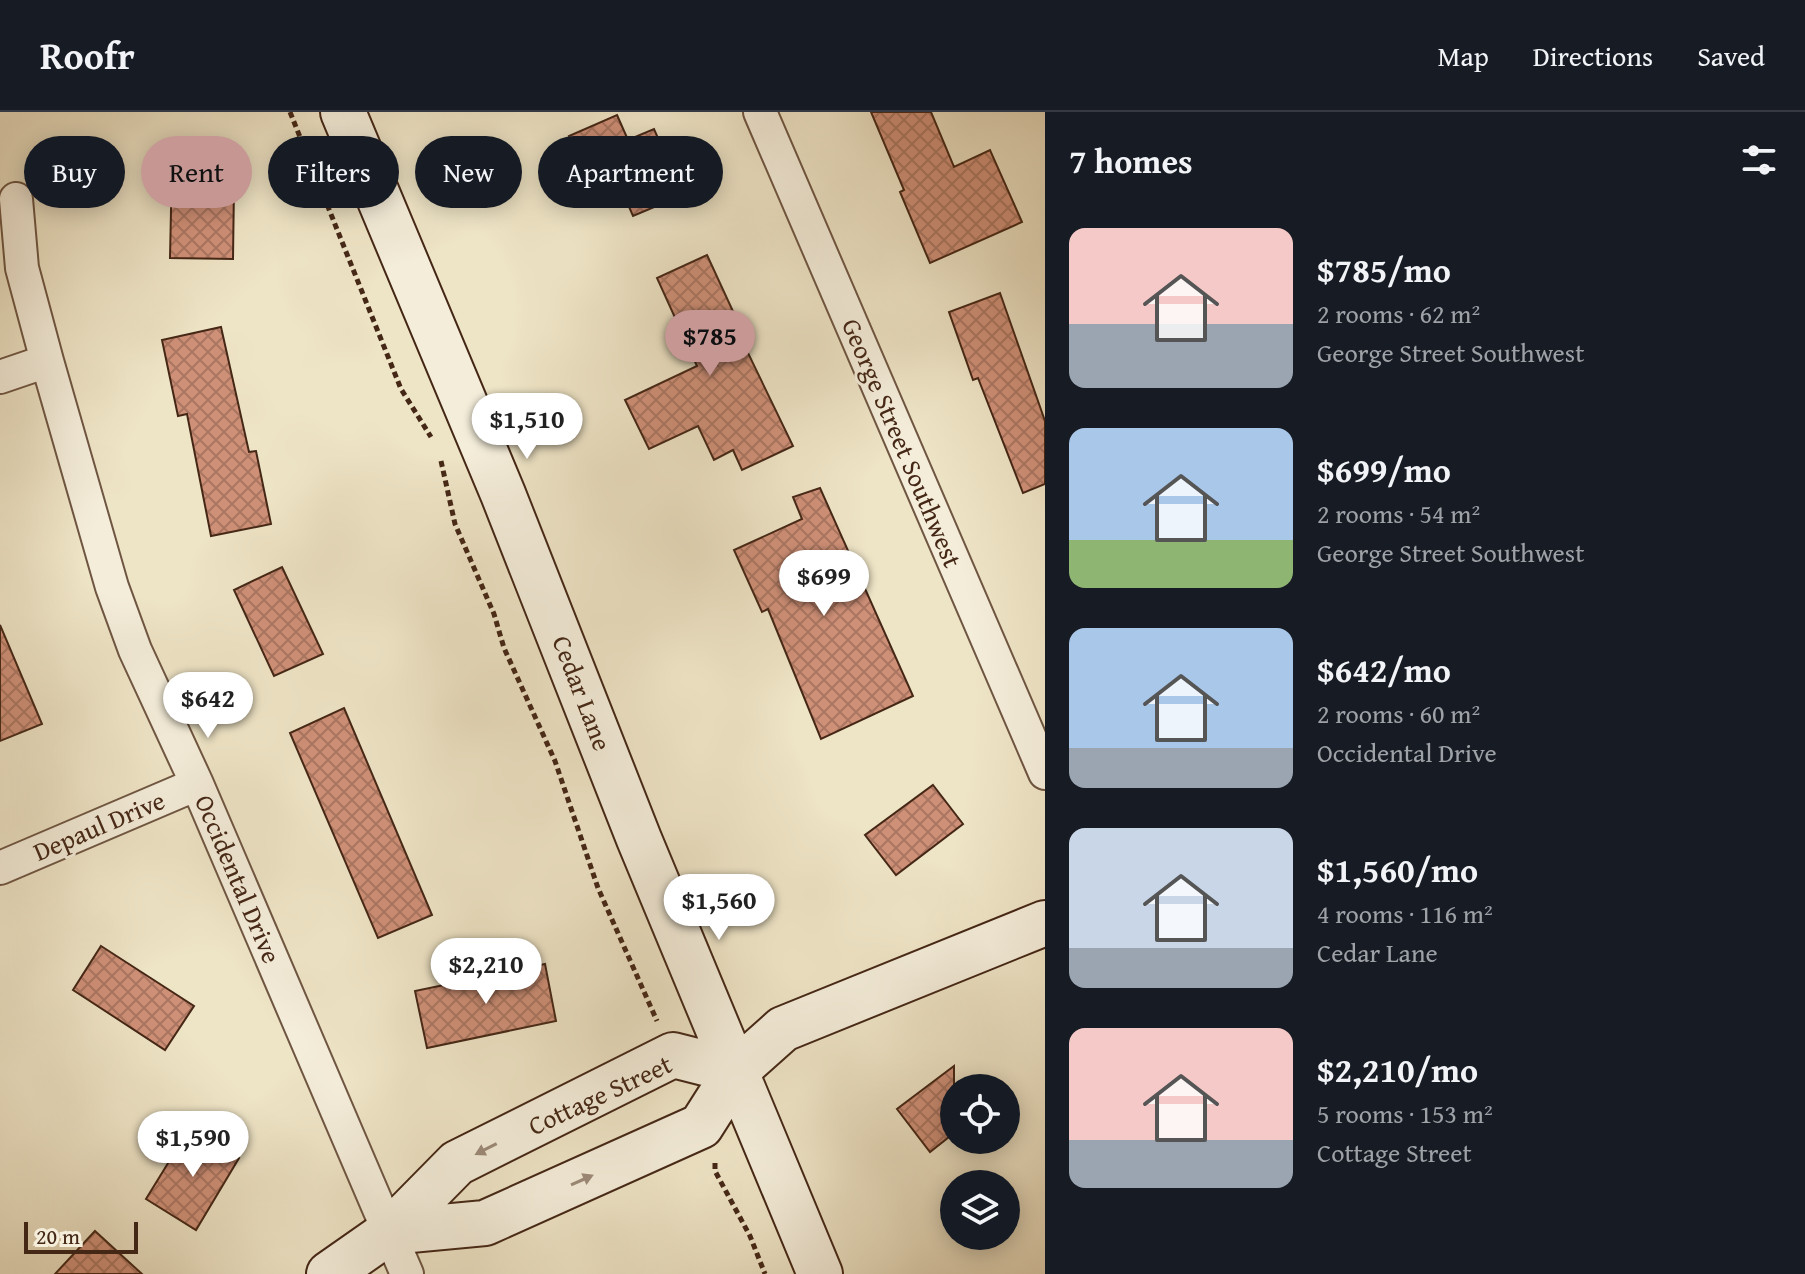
<!DOCTYPE html>
<html lang="en">
<head>
<meta charset="utf-8">
<style>
	body { margin:0; font-family:"Gentium Book Plus",serif; background:#242831; color:#f1f3f6; height:100vh; display:flex; flex-direction:column; font-size:30px; white-space:nowrap }
	* { box-sizing:border-box; margin:0 }
	p { font-size:26px; color:#9ea1a6 }
	.icon { flex:none; width:44px; height:44px; fill:none; stroke:currentColor; stroke-width:2; stroke-linecap:round; stroke-linejoin:round }
	.map { position:relative; flex:1; overflow:hidden }
	.sheet { display:flex; flex-direction:column; background:#171b24; width:760px }
	.sheet>* { flex:none }
	.guide { position:absolute; left:24px; top:24px; width:760px; height:72px; display:flex; gap:16px }
	.controls { position:absolute; left:940px; top:962px; display:grid; gap:16px }
	.controls a { display:grid; place-items:center; width:80px; height:80px; border-radius:50%; background:#171b24; box-shadow:0 4px 20px #0003; font-size:40px }
	.scale { position:absolute; left:24px; bottom:20px; width:114px; box-sizing:border-box; padding-left:8px; border:4px solid #452716; border-top:0; font-size:22px; line-height:28px; white-space:nowrap; color:#452716; -webkit-text-stroke:6px #f4edda; paint-order:stroke }
	.price { position:absolute; translate:-50% -68px; padding:0 18px; border-radius:28px; background:#fff; color:#222; font-size:26px; line-height:52px; filter:drop-shadow(0 2px 4px #0008) }
	.price::after { content:''; position:absolute; left:50%; top:48px; width:24px; height:18px; margin-left:-12px; background:inherit; clip-path:polygon(0 0,100% 0,50% 100%) }
	.price.active { background:#c59692; color:#111 }
	ul { padding:0; list-style:none }
	li { display:flex; align-items:center; gap:24px; height:200px; padding:0 24px }
	li span { display:grid; place-items:center; flex:none; width:224px; height:160px; border-radius:16px; color:#555 }
	li>.icon { margin-inline-start:auto }
	span .icon { width:96px; height:96px; fill:#fffc; stroke-width:1 }
	li b { font-size:34px }
	h2 { display:flex; justify-content:space-between; align-items:center; height:96px; padding:0 24px; font-size:34px }
	.pill { padding:0 28px; border-radius:36px; background:#171b24; box-shadow:0 4px 20px #0003; font-size:28px; line-height:72px }
	.pill.active { background:#c59692; color:#111 }
	header { display:flex; align-items:center; gap:48px; box-sizing:border-box; height:112px; padding:0 40px; background:#171b24; border-bottom:2px solid #363941 }
	header strong { font-size:38px }
	nav { display:flex; gap:44px; margin-inline-start:auto; font-size:28px }
	main { display:flex; flex:1; min-height:0 }
	.map>svg:first-child { display:block }
	.building { fill:url(#building-cross-hatch); stroke:#452716; stroke-width:2 }
	.lines { fill:none; stroke-linecap:round; stroke-linejoin:round }
	.street-casing { stroke:#6f5642; stroke-width:36 }
	.secondary-casing { stroke:#452716; stroke-width:48 }
	.path { stroke:#452716; stroke-width:5; stroke-dasharray:6 4; stroke-linecap:butt }
	.street { stroke:#f4edda; stroke-width:32 }
	.secondary { stroke:#f4edda; stroke-width:44 }
	.oneway { fill:#9c8a78 }
	.labels { text-anchor:middle; stroke-width:6; stroke-linejoin:round; paint-order:stroke }
	.street-label { font-size:26px; fill:#452716; stroke:#f4edda }
</style>
</head>
<body>
<header>
<strong>Roofr</strong>
<nav><a>Map</a><a>Directions</a><a>Saved</a></nav>
</header>
<main>
<div class="map">
<svg width="1045" height="1162" viewBox="0 0 1045 1162">
	<defs>
		<pattern id="building-cross-hatch" width="8" height="8" patternUnits="userSpaceOnUse" patternTransform="scale(2)"><rect width="8" height="8" fill="#cf9078"/><path d="M0 0l8 8M0 8l8-8" fill="none" stroke="#aa7661"/></pattern>
	</defs>
	<rect width="100%" height="100%" fill="#eee4c6"/>
	<filter id="stains"><feTurbulence type="fractalNoise" baseFrequency=".0025" numOctaves="4"/><feColorMatrix values="0 0 0 0 .2 0 0 0 0 .09 0 0 0 0 .02 0 0 0 .5 -.17"/></filter>
	<radialGradient id="worn" r=".72"><stop offset=".6" stop-color="#630" stop-opacity="0"/><stop offset="1" stop-color="#630" stop-opacity=".3"/></radialGradient>
	<!-- building -->
	<path class="building" d="M 871,0 L 931,0 L 954,55 L 990,38 L 1022,110 L 930,151 L 900,80 L 904,78 Z
		M 617,3 L 628,28 L 654,17 L 683,83 L 633,104 L 608,46 L 583,56 L 569,24 Z
		M 172,51 L 214,52 L 214,73 L 234,73 L 233,147 L 170,146 Z
		M 707,143 L 737,208 L 733,210 L 793,334 L 742,358 L 733,338 L 714,348 L 698,314 L 649,337 L 625,288 L 697,254 L 657,166 Z
		M 1000,181 L 1045,309 L 1045,372 L 1023,381 L 978,266 L 973,268 L 949,200 Z
		M 221,215 L 249,340 L 256,339 L 271,412 L 211,424 L 187,302 L 178,304 L 162,228 Z
		M 820,376 L 913,584 L 821,627 L 768,497 L 762,500 L 734,438 L 802,407 L 793,385 Z
		M 282,455 L 323,542 L 274,564 L 234,478 Z
		M 0,513 L 42,612 L 0,629 Z
		M 344,596 L 432,803 L 378,826 L 290,621 Z
		M 933,673 L 963,712 L 896,763 L 865,723 Z
		M 101,834 L 194,894 L 165,938 L 73,878 Z
		M 545,852 L 556,909 L 427,936 L 415,879 Z
		M 954,954 L 954,1021 L 930,1040 L 897,997 Z
		M 189,1017 L 239,1046 L 196,1118 L 146,1087 Z
		M 95,1119 L 142,1162 L 55,1162 Z"/>
	<g class="lines">
		<defs>
			<path id="street" d="M 760,0 L 1045,661
				M 16,87 L 22,156 L 47,249 L 112,475 L 135,538 L 197,672 L 407,1162
				M 0,265 L 47,249
				M 0,756 L 197,672"/>
			<path id="secondary" d="M 343,0 L 503,382 L 639,727 L 820,1162
				M 389,1120 L 485,1111 L 701,1014 L 736,959 L 783,917 L 1045,811
				M 329,1162 L 389,1120 L 457,1051 L 673,943 L 736,959"/>
		</defs>
		<!-- street casing -->
		<use href="#street" class="street-casing"/>
		<!-- secondary casing -->
		<use href="#secondary" class="secondary-casing"/>
		<!-- path -->
		<path class="path" d="M 290,0 L 401,277 L 431,325
			M 441,349 L 455,412 L 494,502 L 504,536 L 555,649 L 598,776 L 657,909
			M 715,1051 L 715,1059 L 750,1124 L 765,1162"/>
		<!-- street -->
		<use href="#street" class="street"/>
		<!-- secondary -->
		<use href="#secondary" class="secondary"/>
	</g>
	<!-- one-way arrows -->
	<defs><path id="oneway-solid" d="M-6-.8H1V-3.2L6.5 0L1 3.2V.8H-6Z" transform="scale(2)"/></defs>
	<g class="oneway">
		<use href="#oneway-solid" transform="translate(486 1037) rotate(153)"/>
		<use href="#oneway-solid" transform="translate(582 1068) rotate(-24)"/>
	</g>
	<g class="labels">
		<!-- street labels -->
		<g class="street-label">
			<text transform="translate(902 331) rotate(67)" y="9">George Street Southwest</text>
			<text transform="translate(582 581) rotate(69)" y="9">Cedar Lane</text>
			<text transform="translate(99 714) rotate(-23)" y="9">Depaul Drive</text>
			<text transform="translate(238 767) rotate(67)" y="9">Occidental Drive</text>
			<text transform="translate(600 983) rotate(-25)" y="9">Cottage Street</text>
		</g>
	</g>
	<rect width="100%" height="100%" filter="url(#stains)"/>
	<rect width="100%" height="100%" fill="url(#worn)"/>
</svg>
<div class="controls">
<a><svg class="icon" aria-label="locate" viewBox="0 0 24 24"><circle cx="12" cy="12" r="6"/><path d="M12 2v4M12 18v4M2 12h4M18 12h4"/></svg></a>
<a><svg class="icon" aria-label="layers" viewBox="0 0 24 24"><path d="M12 4l9 5-9 5-9-5zM3 14l9 5 9-5"/></svg></a>
</div>
<div class="scale">20 m</div>
<b class="price active" style="left:710px;top:266px">$785</b>
<b class="price" style="left:527px;top:349px">$1,510</b>
<b class="price" style="left:824px;top:506px">$699</b>
<b class="price" style="left:208px;top:628px">$642</b>
<b class="price" style="left:719px;top:830px">$1,560</b>
<b class="price" style="left:486px;top:894px">$2,210</b>
<b class="price" style="left:193px;top:1067px">$1,590</b>
<div class="guide">
<a class="pill">Buy</a>
<a class="pill active">Rent</a>
<a class="pill">Filters</a>
<a class="pill">New</a>
<a class="pill">Apartment</a>
</div>
</div>
<section class="sheet">
<h2>7 homes<svg class="icon" aria-label="filters" viewBox="0 0 24 24"><path d="M4 7h16M4 17h16"/><circle cx="9" cy="7" r="2"/><circle cx="15" cy="17" r="2"/></svg></h2>
<ul>
<li><span style="background:linear-gradient(#f6c9c9 60%,#9aa5b1 0)"><svg class="icon" aria-label="home" viewBox="0 0 24 24"><path d="M3 11l9-7 9 7M6 9v11h12V9"/></svg></span><div><b>$785/mo</b><p>2 rooms · 62 m²</p><p>George Street Southwest</p></div></li>
<li><span style="background:linear-gradient(#a9c7e8 70%,#8fb573 0)"><svg class="icon" aria-label="home" viewBox="0 0 24 24"><path d="M3 11l9-7 9 7M6 9v11h12V9"/></svg></span><div><b>$699/mo</b><p>2 rooms · 54 m²</p><p>George Street Southwest</p></div></li>
<li><span style="background:linear-gradient(#a9c7e8 75%,#9aa5b1 0)"><svg class="icon" aria-label="home" viewBox="0 0 24 24"><path d="M3 11l9-7 9 7M6 9v11h12V9"/></svg></span><div><b>$642/mo</b><p>2 rooms · 60 m²</p><p>Occidental Drive</p></div></li>
<li><span style="background:linear-gradient(#c9d6e8 75%,#9aa5b1 0)"><svg class="icon" aria-label="home" viewBox="0 0 24 24"><path d="M3 11l9-7 9 7M6 9v11h12V9"/></svg></span><div><b>$1,560/mo</b><p>4 rooms · 116 m²</p><p>Cedar Lane</p></div></li>
<li><span style="background:linear-gradient(#f6c9c9 70%,#9aa5b1 0)"><svg class="icon" aria-label="home" viewBox="0 0 24 24"><path d="M3 11l9-7 9 7M6 9v11h12V9"/></svg></span><div><b>$2,210/mo</b><p>5 rooms · 153 m²</p><p>Cottage Street</p></div></li>
</ul>
</section>
</main>
</body>
</html>
